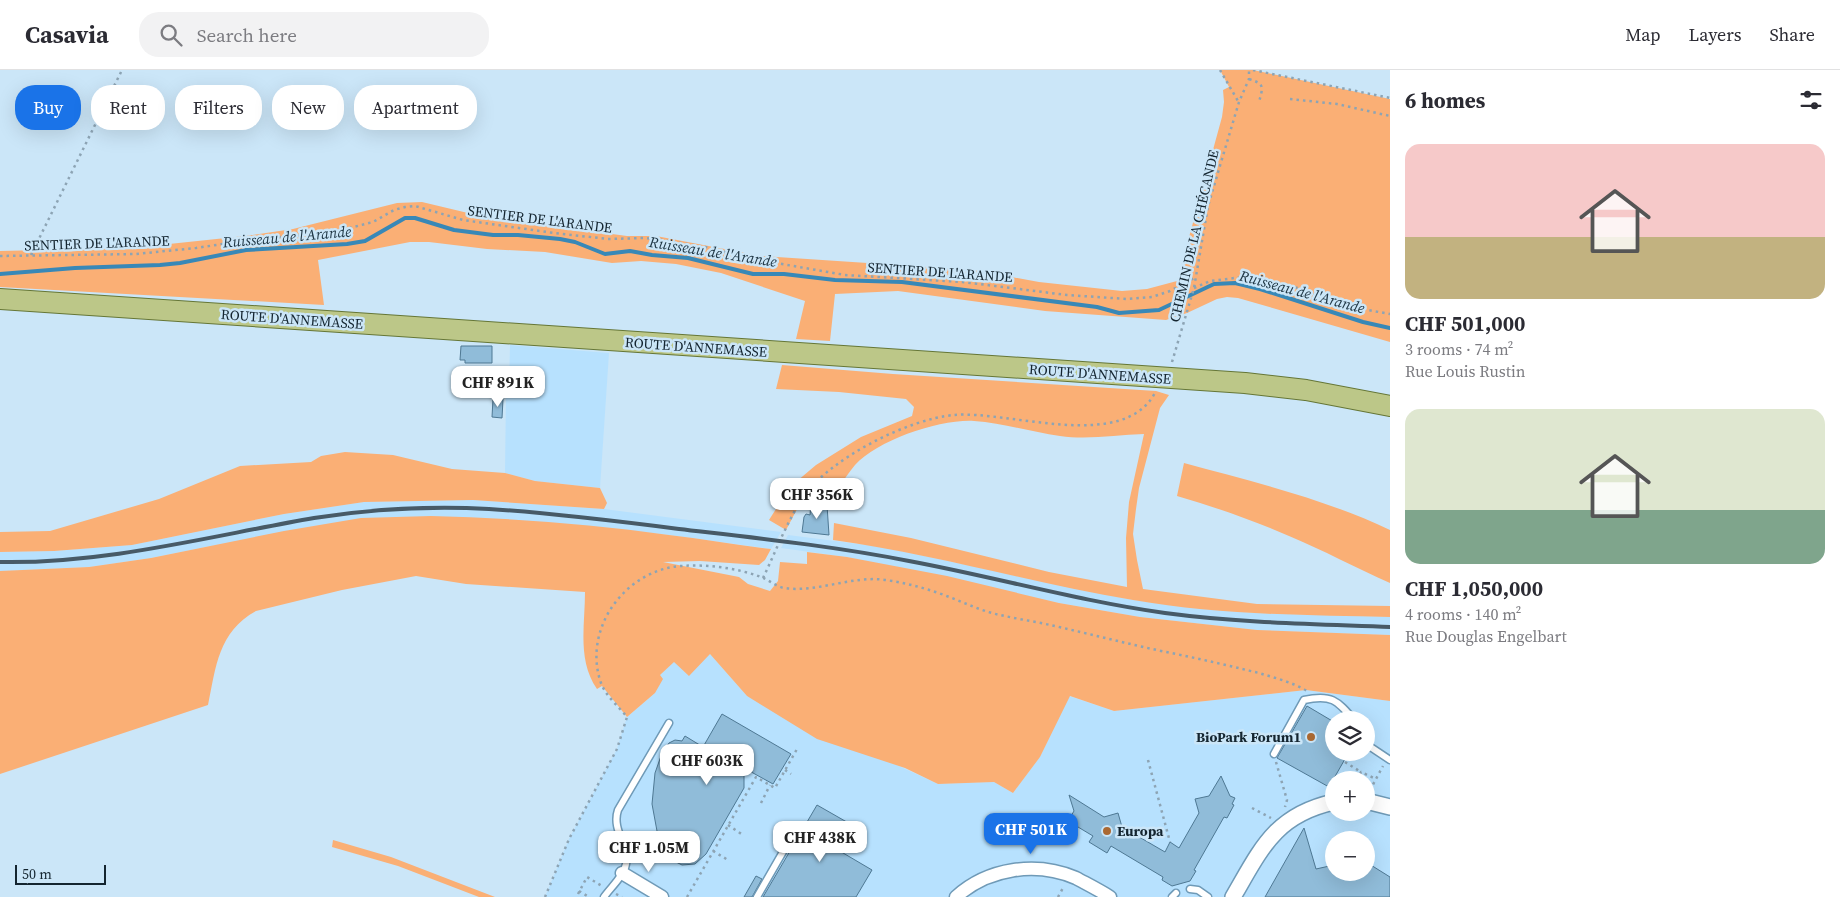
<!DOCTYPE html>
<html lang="en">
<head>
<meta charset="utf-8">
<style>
	body { margin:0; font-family:"Source Serif 4",serif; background:#f2f2f3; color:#2b2b33; height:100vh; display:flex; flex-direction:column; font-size:19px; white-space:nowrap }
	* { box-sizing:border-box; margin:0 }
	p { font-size:16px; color:#7c7c81 }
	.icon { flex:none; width:28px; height:28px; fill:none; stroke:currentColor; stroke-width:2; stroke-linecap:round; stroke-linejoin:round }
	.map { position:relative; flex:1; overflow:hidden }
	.side { display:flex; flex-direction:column; background:#fff; width:450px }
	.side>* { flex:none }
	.hud { position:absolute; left:15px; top:15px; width:475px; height:45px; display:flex; gap:10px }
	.controls { position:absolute; left:1325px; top:641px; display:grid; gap:10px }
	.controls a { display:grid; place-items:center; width:50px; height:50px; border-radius:50%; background:#fff; box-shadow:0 5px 20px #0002; font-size:25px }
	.scale { position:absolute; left:15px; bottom:12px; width:91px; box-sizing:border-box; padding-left:5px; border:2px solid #142530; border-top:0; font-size:14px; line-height:18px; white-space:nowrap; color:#142530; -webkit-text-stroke:4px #cbe6f8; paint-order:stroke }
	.price { position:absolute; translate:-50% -42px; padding:0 11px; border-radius:10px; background:#fff; color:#222; font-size:16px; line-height:32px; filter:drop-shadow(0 1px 2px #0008) }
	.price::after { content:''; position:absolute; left:50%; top:30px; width:15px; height:11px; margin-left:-8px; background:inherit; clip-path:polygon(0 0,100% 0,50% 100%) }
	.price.active { background:#1a73e8; color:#fff }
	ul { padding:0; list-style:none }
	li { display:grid; align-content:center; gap:10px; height:265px; padding:0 15px }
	li span { display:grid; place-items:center; height:155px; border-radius:15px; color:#555 }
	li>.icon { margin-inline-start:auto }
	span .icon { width:90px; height:90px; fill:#fffc; stroke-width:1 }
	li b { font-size:21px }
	h2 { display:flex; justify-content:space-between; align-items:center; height:60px; padding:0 15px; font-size:21px }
	.chip { padding:0 18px; border-radius:20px; background:#fff; box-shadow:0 5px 20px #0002; font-size:18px; line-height:45px }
	.chip.active { background:#1a73e8; color:#fff }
	header { display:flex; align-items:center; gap:30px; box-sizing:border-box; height:70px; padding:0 25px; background:#fff; border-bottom:1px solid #e1e1e2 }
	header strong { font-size:24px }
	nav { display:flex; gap:28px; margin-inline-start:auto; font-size:18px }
	.search { width:350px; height:45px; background:#f2f2f3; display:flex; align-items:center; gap:12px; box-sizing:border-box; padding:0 18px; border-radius:20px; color:#7c7c81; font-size:19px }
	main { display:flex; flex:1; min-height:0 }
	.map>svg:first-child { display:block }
	.built { fill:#b7e1fe; fill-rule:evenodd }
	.green { fill:#faaf75 }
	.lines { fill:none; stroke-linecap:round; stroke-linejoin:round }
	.stream { stroke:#3888b7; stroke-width:4 }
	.building { fill:#90bcd9; stroke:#4e7893 }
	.service-casing { stroke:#6f9ab7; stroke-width:9 }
	.minor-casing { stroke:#6f9ab7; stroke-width:15 }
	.tertiary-casing { stroke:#6f9ab7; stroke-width:18 }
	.primary-casing { stroke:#657636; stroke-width:22 }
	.path { stroke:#8da4b4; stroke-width:2.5; stroke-dasharray:2.5 4; stroke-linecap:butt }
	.service { stroke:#fff; stroke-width:6 }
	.minor { stroke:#fff; stroke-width:12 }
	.tertiary { stroke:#fff; stroke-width:15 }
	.primary { stroke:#bcc788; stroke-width:20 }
	.rail { stroke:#475a67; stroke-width:4 }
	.poi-dot { fill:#aa6933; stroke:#cbe6f8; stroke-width:2 }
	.labels { text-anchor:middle; stroke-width:5; stroke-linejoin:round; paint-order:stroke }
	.street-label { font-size:14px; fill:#142530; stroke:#cbe6f8 }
	.poi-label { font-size:14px; font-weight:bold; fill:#142530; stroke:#cbe6f8; text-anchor:end }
	.water-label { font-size:15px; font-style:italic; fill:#203745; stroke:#cbe6f8 }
</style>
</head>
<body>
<header>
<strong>Casavia</strong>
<div class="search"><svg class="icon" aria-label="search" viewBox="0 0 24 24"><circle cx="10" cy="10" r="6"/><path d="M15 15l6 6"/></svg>Search here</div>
<nav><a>Map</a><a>Layers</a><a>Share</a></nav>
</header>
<main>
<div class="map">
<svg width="1390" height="827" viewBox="0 0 1390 827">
	<rect width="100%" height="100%" fill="#cbe6f8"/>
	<!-- built -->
	<path class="built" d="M 510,275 L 609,283 L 600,418 L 535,411 L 505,403 L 506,324 L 509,323 Z
		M 473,430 L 604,439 L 781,462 L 771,479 L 669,465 L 598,457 L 211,476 L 151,488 L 89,497 L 0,501 L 0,482 L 55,481 L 132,475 L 284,444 L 364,432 Z
		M 788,465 L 882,477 L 1133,530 L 1195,538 L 1256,543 L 1390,547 L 1390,565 L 1257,560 L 1140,547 L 1059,533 L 847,487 L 781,478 Z
		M 710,584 L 747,626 L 938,714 L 994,712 L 1013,723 L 1040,687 L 1069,626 L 1114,641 L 1306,620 L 1390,631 L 1390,827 L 545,827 L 569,769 L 617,679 L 627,647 L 655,623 L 660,605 L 674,591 ZM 1334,650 L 1366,650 L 1366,682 L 1334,682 ZM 1334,710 L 1366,710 L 1366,742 L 1334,742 ZM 1334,770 L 1366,770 L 1366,802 L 1334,802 Z"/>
	<!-- green -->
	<path class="green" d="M 1220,0 L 1253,0 L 1390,29 L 1390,272 L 1238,228 L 1227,227 L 1217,229 L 1187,243 L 1166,250 L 1045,241 L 898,221 L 835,224 L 830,271 L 796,269 L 805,231 L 721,203 L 676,194 L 641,191 L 612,193 L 545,182 L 487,179 L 429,172 L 410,172 L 318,190 L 324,235 L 0,217 L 0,181 L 131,178 L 245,166 L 293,159 L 397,133 L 422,132 L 468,143 L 552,156 L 627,166 L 656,166 L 761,186 L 973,200 L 1039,212 L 1122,221 L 1147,219 L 1177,211 L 1222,47 L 1224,32 L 1223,20 L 1229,17 Z
		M 782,295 L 893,304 L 1156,321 L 1169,325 L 1160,338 L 1139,418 L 1136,439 L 1133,464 L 1137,490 L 1143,519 L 1257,534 L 1390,536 L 1390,547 C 1304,545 1218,545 1133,530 C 1032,513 934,484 833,470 L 834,453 L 911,468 L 1049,502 L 1127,517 L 1126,468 L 1129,432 L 1144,364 C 1116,365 1087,370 1060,366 C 1031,362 1003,353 974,351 C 940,349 878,370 855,395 C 849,402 844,410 839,417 L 813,416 L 804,426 L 786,460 L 769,450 L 790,417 L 816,395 L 861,367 L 912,346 L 914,337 L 906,329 L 839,322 L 776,319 Z
		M 345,382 L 393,385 L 452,399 L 505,403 L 535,411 L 600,418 L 607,433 L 604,439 L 473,430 L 364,432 L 284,444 L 132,475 L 54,481 L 0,482 L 0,462 L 50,461 L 159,429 L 240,396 L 311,392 L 321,386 Z
		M 1184,393 C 1254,412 1325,429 1390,460 L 1390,513 C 1356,498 1323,480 1289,466 C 1252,450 1215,437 1177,426 Z
		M 431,446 C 510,448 590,454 669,465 C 703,469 737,475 771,479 L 765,490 L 759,495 L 700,491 L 663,492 L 739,507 L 748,514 L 770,521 L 778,511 L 780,492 L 807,494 L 807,482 L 847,487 L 947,506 L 1059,533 L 1140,547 L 1257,560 L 1390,565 L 1390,631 L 1306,620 L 1114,641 L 1070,626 L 1040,687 L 1013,723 L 994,712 L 938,714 L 905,698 L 817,669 L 747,626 L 710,584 L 689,606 L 674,592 L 660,605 L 663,609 L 655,623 L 627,647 L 602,616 L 597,619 C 577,590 585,555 585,522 L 466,514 L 416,506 L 342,520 L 256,541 C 218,562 216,597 208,635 L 0,704 L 0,501 L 89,497 L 151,488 L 284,461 L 361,448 Z
		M 333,770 L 391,787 L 495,827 L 479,827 L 398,796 L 332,777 Z"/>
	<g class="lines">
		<!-- stream -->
		<path class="stream" d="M 0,204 L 75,198 L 160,195 L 180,193 L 246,180 L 347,174 L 365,171 L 405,148 L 415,148 L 454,160 L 493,165 L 518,165 L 560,169 L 575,172 L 605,184 L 630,181 L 652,185 L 688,188 L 753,204 L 784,204 L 835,210 L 902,212 L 1097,237 L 1119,243 L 1159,240 L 1214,214 L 1235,213 L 1260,219 L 1363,252 L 1390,258"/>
	</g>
	<!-- building -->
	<path class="building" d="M 461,276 L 492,276 L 492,293 L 465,293 L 465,290 L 460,290 Z
		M 493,329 L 503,329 L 502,348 L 492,347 Z
		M 811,433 L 827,435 L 829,465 L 802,462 L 804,447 L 806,444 L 810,445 Z
		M 1307,636 L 1334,652 L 1334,682 L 1349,682 L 1329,717 L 1277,688 Z
		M 722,644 L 791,684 L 773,714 L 744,698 L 744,718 L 706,784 L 695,794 L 682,795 L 674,791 L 668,785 L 657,761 L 652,734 L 655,703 L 661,686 L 669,673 L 675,670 L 682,671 L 685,666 L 703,677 Z
		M 1221,706 L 1230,726 L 1235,728 L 1232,734 L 1234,735 L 1227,748 L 1224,747 L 1194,800 L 1196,801 L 1190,811 L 1172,816 L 1162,810 L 1163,807 L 1111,776 L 1107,783 L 1089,772 L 1093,766 L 1068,751 L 1074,741 L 1069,725 L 1104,747 L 1118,743 L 1122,757 L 1165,782 L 1170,772 L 1179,778 L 1199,743 L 1195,729 L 1209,726 Z
		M 817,735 L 852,755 L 838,780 L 872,800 L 856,827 L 763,827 Z
		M 1304,758 L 1316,799 L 1334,795 L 1334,802 L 1366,802 L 1366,792 L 1390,807 L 1390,827 L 1265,827 Z
		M 756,806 L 762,809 L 752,827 L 744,827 Z"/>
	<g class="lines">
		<defs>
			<path id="service" d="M 1366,674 L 1390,690
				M 1274,684 L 1304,630 C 1331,624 1337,630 1354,650
				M 1190,819 L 1198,820 L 1208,827
				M 604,827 C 611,817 624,806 626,794 C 630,777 611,760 618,740 L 669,653
				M 757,827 L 784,780
				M 1172,827 L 1176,823"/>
			<path id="minor" d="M 622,803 L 662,827
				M 956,827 C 988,798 1036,791 1076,808 C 1087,814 1099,820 1110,827"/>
			<path id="tertiary" d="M 1366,731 L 1390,737
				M 1233,827 C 1261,779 1275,745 1334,732"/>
			<path id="primary" d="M 0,229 L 1245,313 L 1306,320 L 1390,336"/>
		</defs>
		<!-- service casing -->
		<use href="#service" class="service-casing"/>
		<!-- minor casing -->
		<use href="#minor" class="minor-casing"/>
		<!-- tertiary casing -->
		<use href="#tertiary" class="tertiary-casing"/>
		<!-- primary casing -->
		<use href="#primary" class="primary-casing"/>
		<!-- path -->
		<path class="path" d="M 1220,0 L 1238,31
			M 1253,0 L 1390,28
			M 1249,9 C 1265,14 1263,17 1259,32
			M 1290,29 L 1337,34 L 1390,46
			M 31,185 L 122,0
			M 0,186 L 136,184 L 196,178 L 262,168 L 296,166 L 338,161 L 373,152 L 394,140 L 405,137 L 415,136 L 463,150 L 554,163 L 608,169 L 644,168 L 662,170 L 705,177 L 759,190 L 845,205 L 963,212 L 1067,225 L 1127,229 L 1152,227 L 1170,221 L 1196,207
			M 1194,218 L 1210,211 L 1243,207 L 1303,219 L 1340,235 L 1390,244
			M 1172,292 L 1194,218 L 1208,136 L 1239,32 L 1249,9 L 1249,0
			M 763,508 C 776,481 787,451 804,426 C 831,388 908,349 954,345 C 1009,340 1122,383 1155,323
			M 1148,690 L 1170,772
			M 1276,692 L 1287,730 L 1285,737
			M 1345,692 L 1361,702
			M 785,700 L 791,704
			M 1357,710 L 1361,702 L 1376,709
			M 1370,720 L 1383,696
			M 761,733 L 770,715
			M 1252,738 L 1271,748
			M 728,755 L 743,765
			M 713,781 L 728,790
			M 579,821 L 589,827
			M 578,824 L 587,807 L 602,816
			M 616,824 L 622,827
			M 545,827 L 569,769 L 617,679 L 627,647 C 619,637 605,625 601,613 C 582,559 625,500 681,496 C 707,494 737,498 761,507 C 769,510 775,516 784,518 C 818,523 852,505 886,510 C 906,513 925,518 944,525 C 963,532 981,541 1000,545 C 1018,549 1037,552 1055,556 C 1094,565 1132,575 1171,583 C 1201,589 1230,596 1259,603 C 1275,608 1292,612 1307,621
			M 687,827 L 756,707 L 775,718 L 797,679
			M 1058,827 L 1064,816"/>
		<!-- service -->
		<use href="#service" class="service"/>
		<!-- minor -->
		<use href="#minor" class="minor"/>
		<!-- tertiary -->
		<use href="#tertiary" class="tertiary"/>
		<!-- primary -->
		<use href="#primary" class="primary"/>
		<!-- rail -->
		<path class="rail" d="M 0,492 C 106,494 210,466 314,448 C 371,439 431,436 489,439 C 553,443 616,451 679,459 C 756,468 833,476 909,491 C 995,507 1079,531 1165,543 C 1240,553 1315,554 1390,557"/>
	</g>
	<!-- markers -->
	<g class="poi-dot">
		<circle cx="1311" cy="667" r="5"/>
		<circle cx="1107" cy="761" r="5"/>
	</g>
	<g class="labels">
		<!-- street labels -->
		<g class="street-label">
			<text transform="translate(540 149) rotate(7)" y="5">SENTIER DE L'ARANDE</text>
			<text transform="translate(1194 166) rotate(-77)" y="5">CHEMIN DE LA CHÉCANDE</text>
			<text transform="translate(97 173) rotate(-2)" y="5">SENTIER DE L'ARANDE</text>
			<text transform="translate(940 202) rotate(4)" y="5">SENTIER DE L'ARANDE</text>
			<text transform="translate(292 249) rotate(4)" y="5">ROUTE D'ANNEMASSE</text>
			<text transform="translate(696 277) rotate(4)" y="5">ROUTE D'ANNEMASSE</text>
			<text transform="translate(1100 304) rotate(4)" y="5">ROUTE D'ANNEMASSE</text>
		</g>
		<!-- poi labels -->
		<g class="poi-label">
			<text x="1301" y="672">BioPark Forum1</text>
			<text x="1117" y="766" text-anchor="start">Europa</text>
		</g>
		<!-- water labels -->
		<g class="water-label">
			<text transform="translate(287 167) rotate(-5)" y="5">Ruisseau de l'Arande</text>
			<text transform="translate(713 182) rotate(9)" y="5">Ruisseau de l'Arande</text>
			<text transform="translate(1302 222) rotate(15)" y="5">Ruisseau de l'Arande</text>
		</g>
	</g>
</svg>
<div class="controls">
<a><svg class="icon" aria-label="layers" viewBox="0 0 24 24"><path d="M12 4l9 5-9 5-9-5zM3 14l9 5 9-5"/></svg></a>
<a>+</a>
<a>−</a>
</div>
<div class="scale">50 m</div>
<b class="price" style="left:498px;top:338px">CHF 891K</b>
<b class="price" style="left:817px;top:450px">CHF 356K</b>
<b class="price" style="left:707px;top:716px">CHF 603K</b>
<b class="price active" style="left:1031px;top:785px">CHF 501K</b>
<b class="price" style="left:820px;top:793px">CHF 438K</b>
<b class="price" style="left:649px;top:803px">CHF 1.05M</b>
<div class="hud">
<a class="chip active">Buy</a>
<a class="chip">Rent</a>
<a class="chip">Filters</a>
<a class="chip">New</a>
<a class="chip">Apartment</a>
</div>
</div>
<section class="side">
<h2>6 homes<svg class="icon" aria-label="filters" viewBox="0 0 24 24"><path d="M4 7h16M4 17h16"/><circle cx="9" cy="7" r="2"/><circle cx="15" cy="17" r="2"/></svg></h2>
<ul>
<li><span style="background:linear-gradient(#f6c9c9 60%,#c2b280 0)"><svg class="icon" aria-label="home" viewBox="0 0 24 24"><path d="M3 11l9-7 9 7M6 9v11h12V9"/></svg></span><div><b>CHF 501,000</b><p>3 rooms · 74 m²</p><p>Rue Louis Rustin</p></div></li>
<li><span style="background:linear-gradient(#dfe7d0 65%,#7fa58c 0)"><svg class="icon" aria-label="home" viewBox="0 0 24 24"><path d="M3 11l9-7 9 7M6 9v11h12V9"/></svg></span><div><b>CHF 1,050,000</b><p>4 rooms · 140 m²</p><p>Rue Douglas Engelbart</p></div></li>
</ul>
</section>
</main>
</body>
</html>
